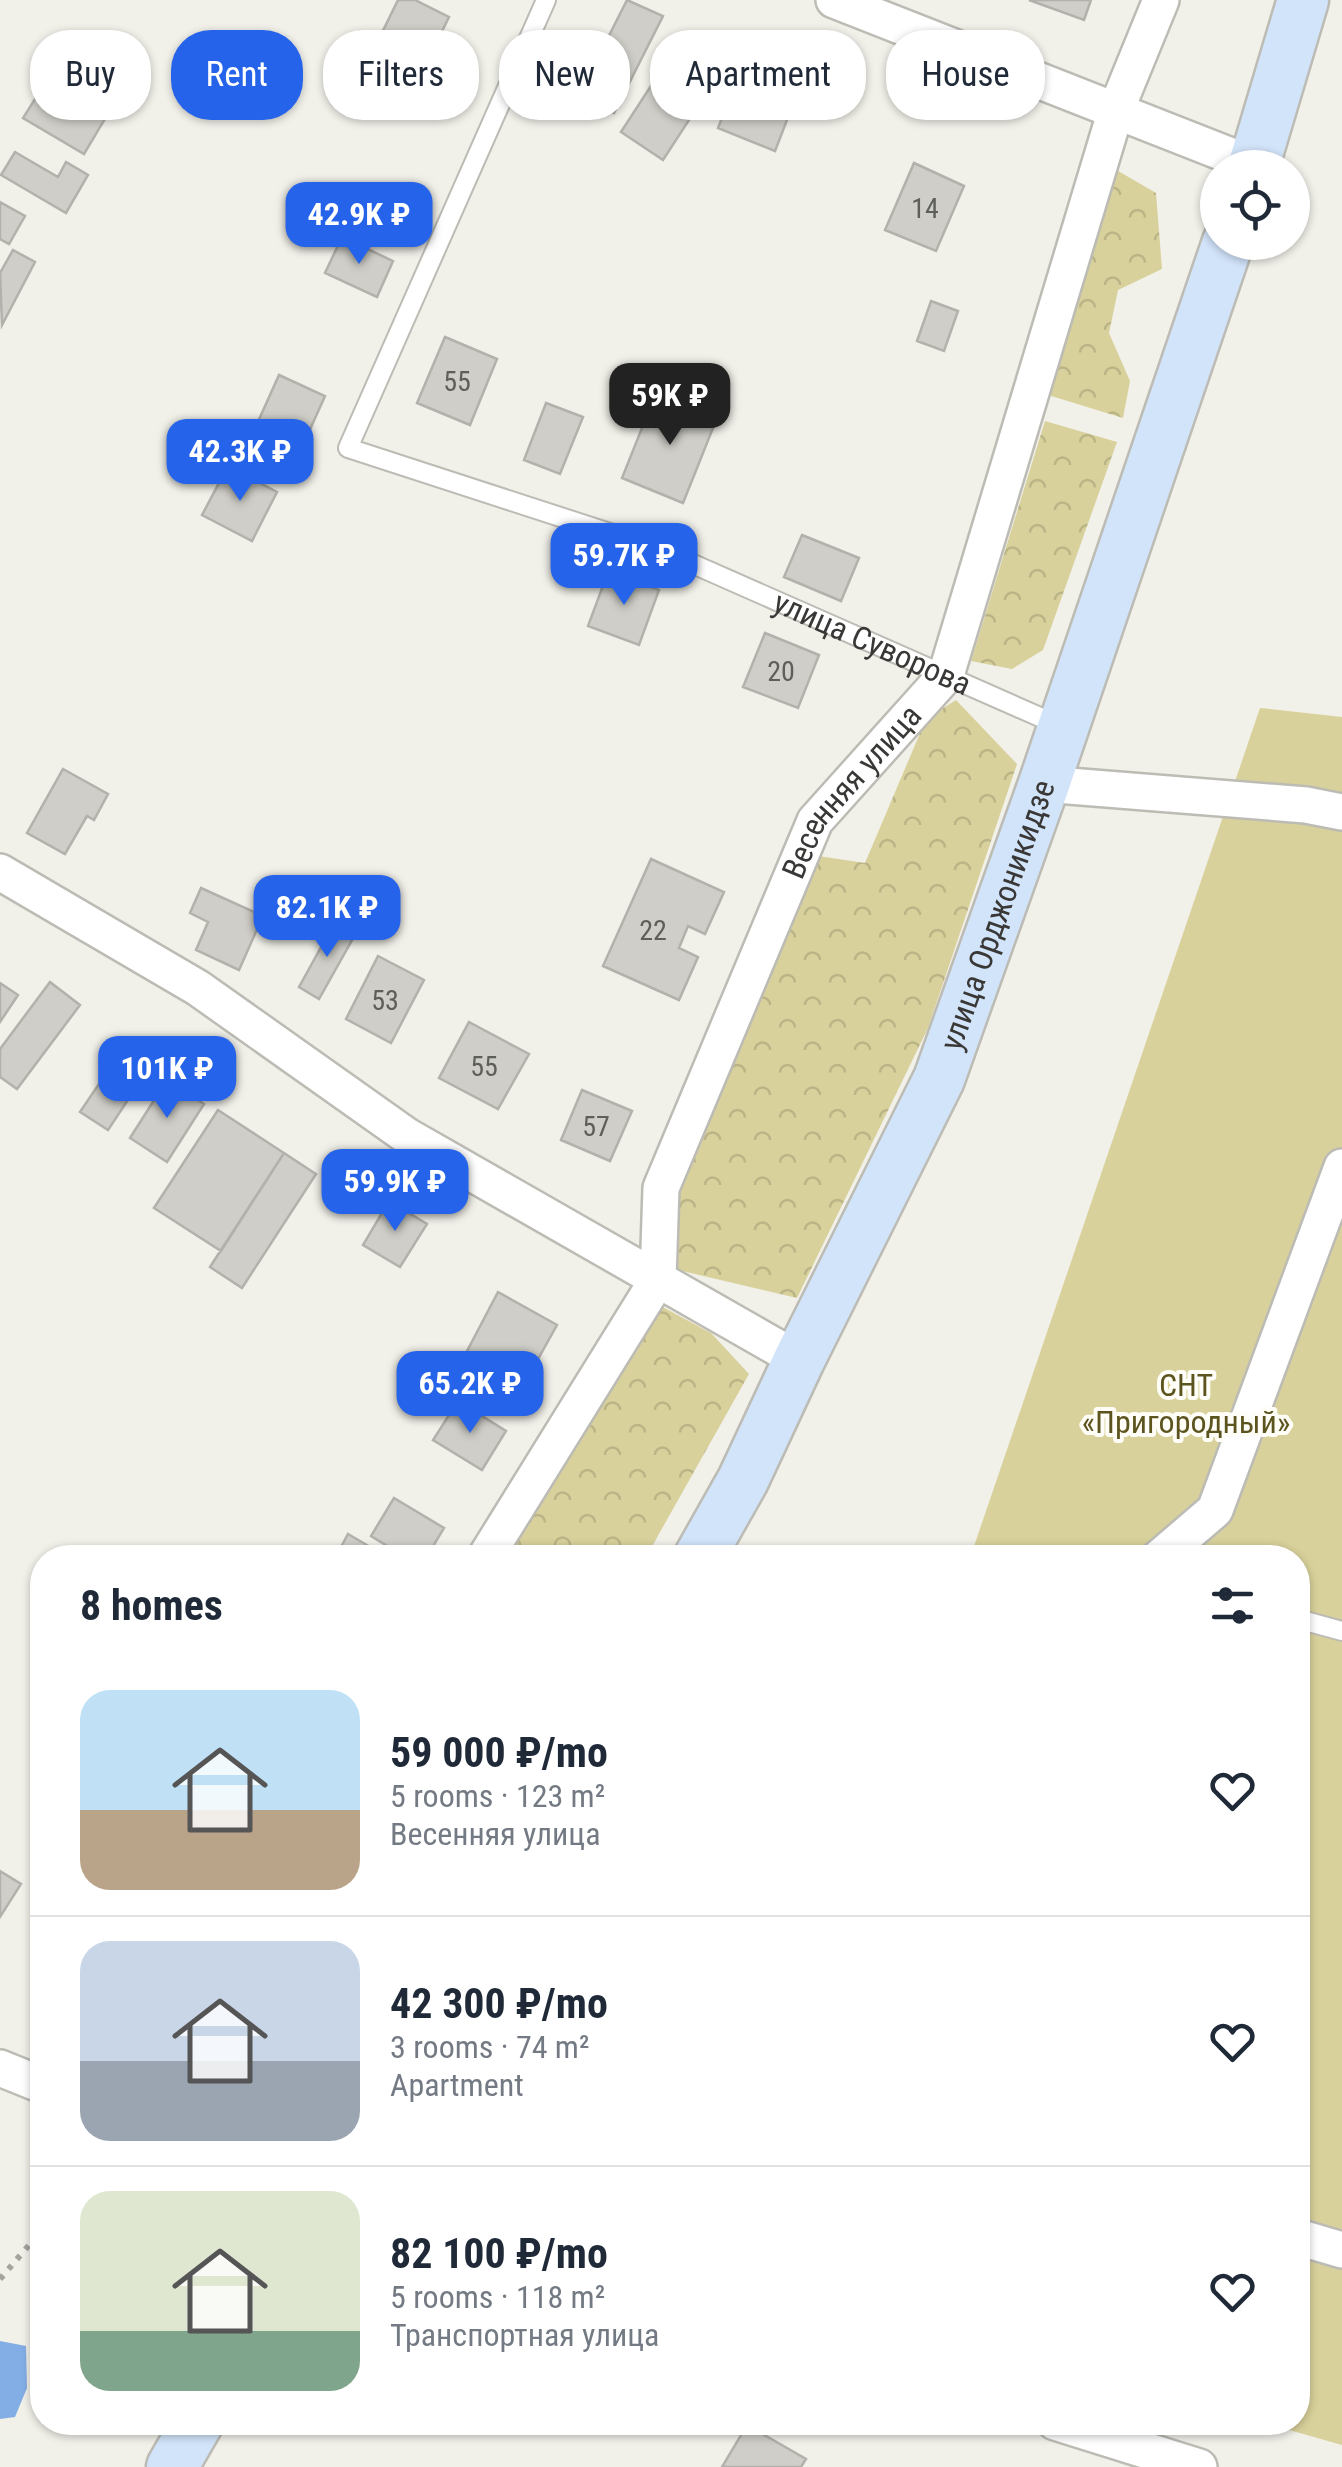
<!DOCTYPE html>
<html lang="en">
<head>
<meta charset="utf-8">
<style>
	body { margin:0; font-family:"Roboto Condensed",sans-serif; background:#f6f6f7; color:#1f2937; height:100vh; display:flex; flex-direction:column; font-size:38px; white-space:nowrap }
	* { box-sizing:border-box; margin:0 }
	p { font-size:32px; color:#747a83 }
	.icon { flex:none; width:55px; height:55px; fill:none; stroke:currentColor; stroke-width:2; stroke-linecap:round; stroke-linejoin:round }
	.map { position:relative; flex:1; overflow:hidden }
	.sheet { position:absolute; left:30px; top:1545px; width:1280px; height:890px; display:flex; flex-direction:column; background:#fff; border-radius:40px; box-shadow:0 2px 8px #0004 }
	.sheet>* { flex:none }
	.banner { position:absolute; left:30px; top:30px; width:1282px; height:90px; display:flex; gap:20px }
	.buttons { position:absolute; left:1200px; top:150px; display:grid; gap:20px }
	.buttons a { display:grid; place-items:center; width:110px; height:110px; border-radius:50%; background:#fff; box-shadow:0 2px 8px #0004; font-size:50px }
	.price { position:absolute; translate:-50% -85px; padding:0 22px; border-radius:20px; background:#2563eb; color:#fff; font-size:32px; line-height:65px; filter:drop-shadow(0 2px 5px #0008) }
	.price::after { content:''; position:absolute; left:50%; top:60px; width:30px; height:22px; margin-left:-15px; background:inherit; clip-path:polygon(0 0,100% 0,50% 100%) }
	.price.active { background:#222; color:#fff }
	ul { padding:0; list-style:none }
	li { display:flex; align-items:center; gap:30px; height:250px; padding:0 50px }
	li+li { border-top:2px solid #e0e1e3 }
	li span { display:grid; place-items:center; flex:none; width:280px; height:200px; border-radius:30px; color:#555 }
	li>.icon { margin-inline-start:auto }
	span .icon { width:120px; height:120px; fill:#fffc; stroke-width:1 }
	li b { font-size:42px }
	h2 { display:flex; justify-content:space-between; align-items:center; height:120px; padding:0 50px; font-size:42px }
	.pill { padding:0 35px; border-radius:40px; background:#fff; box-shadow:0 2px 8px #0004; font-size:35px; line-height:90px }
	.pill.active { background:#2563eb; color:#fff }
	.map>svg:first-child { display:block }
	.forest { fill:url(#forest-crowns) }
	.green { fill:#d9d19b }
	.water { fill:#83aee5 }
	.building { fill:#cfcec8; stroke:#b2b1ab; stroke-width:2.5 }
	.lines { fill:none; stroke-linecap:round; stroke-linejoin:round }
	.service-casing { stroke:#bcbbb4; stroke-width:22 }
	.minor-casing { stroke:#bcbbb4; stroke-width:40 }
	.secondary-casing { stroke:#bcbbb4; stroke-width:55 }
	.path { stroke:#a5a49f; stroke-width:6; stroke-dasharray:5 8; stroke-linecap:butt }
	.service { stroke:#fff; stroke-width:18 }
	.minor { stroke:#fff; stroke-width:35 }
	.secondary { stroke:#d2e4fa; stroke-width:50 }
	.labels { text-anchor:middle; stroke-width:8; stroke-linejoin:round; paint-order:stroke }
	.number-label { font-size:28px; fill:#5e5e5a }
	.street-label { font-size:32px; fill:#393836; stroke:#fefdf7 }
	.park-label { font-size:32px; fill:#5c541e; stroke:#fefdf7 }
</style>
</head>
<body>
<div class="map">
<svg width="1342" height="2467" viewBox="0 0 1342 2467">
	<defs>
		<pattern id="forest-crowns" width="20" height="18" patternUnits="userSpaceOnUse" patternTransform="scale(2.5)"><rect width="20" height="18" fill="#d9d19b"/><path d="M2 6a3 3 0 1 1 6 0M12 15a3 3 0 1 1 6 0" fill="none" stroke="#bbb486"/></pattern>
	</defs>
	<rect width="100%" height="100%" fill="#f1f0e9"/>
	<!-- forest -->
	<path class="forest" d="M 1113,168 L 1156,193 L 1162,269 L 1118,290 L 1109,333 L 1130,381 L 1123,418 L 1048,395 Z
		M 1045,421 L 1117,442 L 1043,650 L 1012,669 L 971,661 Z
		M 956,700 L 1017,764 L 928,1028 L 797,1298 L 678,1270 L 676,1196 L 818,856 L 865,863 L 926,719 Z
		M 657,1304 L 711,1333 L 749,1374 L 646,1557 L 500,1558 Z"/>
	<!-- green -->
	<path class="green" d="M 1260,708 L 1342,717 L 1342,2445 L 1265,2423 L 1298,2422 L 1298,1558 L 970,1558 Z"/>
	<!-- water -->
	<path class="water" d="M 0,2341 L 26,2346 L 27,2388 L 15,2417 L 0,2419 Z"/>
	<!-- building -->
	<path class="building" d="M 398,0 L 415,0 L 449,17 L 422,72 L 374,49 Z
		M 627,0 L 663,16 L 614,113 L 579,95 Z
		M 1029,0 L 1091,0 L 1084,20 Z
		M 671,55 L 713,83 L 663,160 L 621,132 Z
		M 735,85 L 792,107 L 775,151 L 718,128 Z
		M 77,86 L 112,107 L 84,154 L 23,118 L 42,88 L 66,103 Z
		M 15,152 L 58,177 L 66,162 L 88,175 L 66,213 L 1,175 Z
		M 914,163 L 964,186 L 936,251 L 885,230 Z
		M 0,202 L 25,216 L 9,244 L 0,239 Z
		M 342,237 L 393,261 L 377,297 L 325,273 Z
		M 13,250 L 35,262 L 2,325 L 0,273 Z
		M 931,301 L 958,311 L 944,351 L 917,341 Z
		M 445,337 L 497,359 L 470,425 L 417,403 Z
		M 279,375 L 325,396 L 303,445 L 257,424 Z
		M 656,393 L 717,418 L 683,503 L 622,478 Z
		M 546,403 L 583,417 L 560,474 L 524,460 Z
		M 228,466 L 277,492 L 252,541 L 202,515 Z
		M 802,535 L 859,558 L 841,601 L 784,577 Z
		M 608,572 L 659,590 L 639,645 L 588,626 Z
		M 765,633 L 819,655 L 798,708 L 743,687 Z
		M 63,769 L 108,794 L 94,820 L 87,816 L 65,854 L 27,833 Z
		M 651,859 L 724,892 L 705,934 L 688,926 L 679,948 L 698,957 L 679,1000 L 603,966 Z
		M 201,888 L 263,916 L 239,970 L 196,950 L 208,922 L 190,913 Z
		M 335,922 L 356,933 L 319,999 L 299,987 Z
		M 378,956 L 424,980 L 391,1043 L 346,1019 Z
		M 50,982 L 80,1005 L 17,1089 L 0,1077 L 0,1049 Z
		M 0,983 L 18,995 L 0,1022 Z
		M 469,1022 L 529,1054 L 498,1109 L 439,1078 Z
		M 122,1050 L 149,1068 L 108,1130 L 80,1112 Z
		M 167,1080 L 204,1104 L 167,1162 L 130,1138 Z
		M 582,1090 L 632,1111 L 610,1161 L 561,1140 Z
		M 218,1110 L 284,1153 L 221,1251 L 154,1208 Z
		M 284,1153 L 316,1174 L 242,1288 L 210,1267 Z
		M 389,1201 L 427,1224 L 400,1267 L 363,1245 Z
		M 498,1292 L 557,1325 L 523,1386 L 466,1353 Z
		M 458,1401 L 506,1431 L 482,1470 L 433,1440 Z
		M 394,1498 L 444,1528 L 426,1558 L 407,1558 L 371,1536 Z
		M 348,1534 L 389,1558 L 335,1558 Z
		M 0,1871 L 21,1884 L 0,1917 Z
		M 747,2425 L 806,2459 L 801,2467 L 722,2467 Z"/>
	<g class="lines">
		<defs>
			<g id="service">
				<path id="s1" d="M 546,0 L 348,448 L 659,549 L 1058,725"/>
				<path d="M 1298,1619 L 1342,1631"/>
			</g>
			<g id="minor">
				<path d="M 834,0 L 1254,165"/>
				<path d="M 1044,784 L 1306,805 L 1342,812"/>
				<path d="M 0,872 L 198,988 L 407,1136 L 799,1360"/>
				<path id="s2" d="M 485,1558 L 658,1279 L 661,1188 L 815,821 L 946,675 L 1116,110 L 1161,0"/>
				<path d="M 1159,1558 L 1215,1510 L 1342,1167"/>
				<path d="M 0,2068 L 42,2085"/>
				<path d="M 1298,2237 L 1342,2250"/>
				<path d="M 1055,2422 L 1199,2467"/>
			</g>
			<g id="secondary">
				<path d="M 1253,168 L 1303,0"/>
				<path id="s3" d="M 699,1558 L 743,1480 L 799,1360 L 939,1079 L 1044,784 L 1228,242"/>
				<path d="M 172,2467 L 198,2422"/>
			</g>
		</defs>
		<!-- service casing -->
		<use href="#service" class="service-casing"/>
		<!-- minor casing -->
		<use href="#minor" class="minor-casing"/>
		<!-- secondary casing -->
		<use href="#secondary" class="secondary-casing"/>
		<!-- path -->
		<path class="path" d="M 0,2279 L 42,2230"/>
		<!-- service -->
		<use href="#service" class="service"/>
		<!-- minor -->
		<use href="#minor" class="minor"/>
		<!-- secondary -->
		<use href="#secondary" class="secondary"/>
	</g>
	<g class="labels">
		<!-- number labels -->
		<g class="number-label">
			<text x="925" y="218">14</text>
			<text x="457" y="391">55</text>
			<text x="781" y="681">20</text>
			<text x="653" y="940">22</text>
			<text x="385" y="1010">53</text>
			<text x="484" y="1076">55</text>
			<text x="596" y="1136">57</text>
		</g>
		<!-- street labels -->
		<g class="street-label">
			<text dy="11" stroke="none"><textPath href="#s1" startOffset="1050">улица Суворова</textPath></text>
			<text dy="11" stroke="none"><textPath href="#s2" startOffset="862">Весенняя улица</textPath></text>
			<text dy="11" stroke="none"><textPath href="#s3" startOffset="710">улица Орджоникидзе</textPath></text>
		</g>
		<!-- park labels -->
		<g class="park-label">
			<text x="1186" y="1396">СНТ<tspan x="1186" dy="37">«Пригородный»</tspan></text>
		</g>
	</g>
</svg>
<div class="buttons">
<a><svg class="icon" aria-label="locate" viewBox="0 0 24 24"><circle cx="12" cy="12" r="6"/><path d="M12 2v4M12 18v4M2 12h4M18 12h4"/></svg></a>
</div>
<b class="price" style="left:359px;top:267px">42.9K ₽</b>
<b class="price active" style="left:670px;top:448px">59K ₽</b>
<b class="price" style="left:240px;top:504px">42.3K ₽</b>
<b class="price" style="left:624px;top:608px">59.7K ₽</b>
<b class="price" style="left:327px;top:960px">82.1K ₽</b>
<b class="price" style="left:167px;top:1121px">101K ₽</b>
<b class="price" style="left:395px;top:1234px">59.9K ₽</b>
<b class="price" style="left:470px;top:1436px">65.2K ₽</b>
<div class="banner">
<a class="pill">Buy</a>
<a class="pill active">Rent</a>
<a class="pill">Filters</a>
<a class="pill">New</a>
<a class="pill">Apartment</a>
<a class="pill">House</a>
</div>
<section class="sheet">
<h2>8 homes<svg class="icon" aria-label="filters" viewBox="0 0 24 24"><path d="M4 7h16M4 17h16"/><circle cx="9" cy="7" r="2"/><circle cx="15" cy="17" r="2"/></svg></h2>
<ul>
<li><span style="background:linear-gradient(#bfe0f5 60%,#b9a48a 0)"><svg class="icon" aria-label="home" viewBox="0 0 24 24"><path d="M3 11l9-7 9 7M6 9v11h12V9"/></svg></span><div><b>59 000 ₽/mo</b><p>5 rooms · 123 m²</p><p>Весенняя улица</p></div><svg class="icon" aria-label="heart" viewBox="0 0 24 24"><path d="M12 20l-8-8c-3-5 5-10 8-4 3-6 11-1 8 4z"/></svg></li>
<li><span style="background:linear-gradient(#c9d6e8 60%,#9aa5b1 0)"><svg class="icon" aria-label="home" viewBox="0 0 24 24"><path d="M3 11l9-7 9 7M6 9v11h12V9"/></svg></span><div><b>42 300 ₽/mo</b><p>3 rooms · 74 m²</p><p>Apartment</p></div><svg class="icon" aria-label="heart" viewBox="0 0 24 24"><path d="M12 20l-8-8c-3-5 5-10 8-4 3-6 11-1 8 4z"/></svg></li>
<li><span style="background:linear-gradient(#dfe7d0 70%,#7fa58c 0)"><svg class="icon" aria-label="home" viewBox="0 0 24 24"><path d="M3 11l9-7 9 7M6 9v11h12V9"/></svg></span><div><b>82 100 ₽/mo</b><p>5 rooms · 118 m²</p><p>Транспортная улица</p></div><svg class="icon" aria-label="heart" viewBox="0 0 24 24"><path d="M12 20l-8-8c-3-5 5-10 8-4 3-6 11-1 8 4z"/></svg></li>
</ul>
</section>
</div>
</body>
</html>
